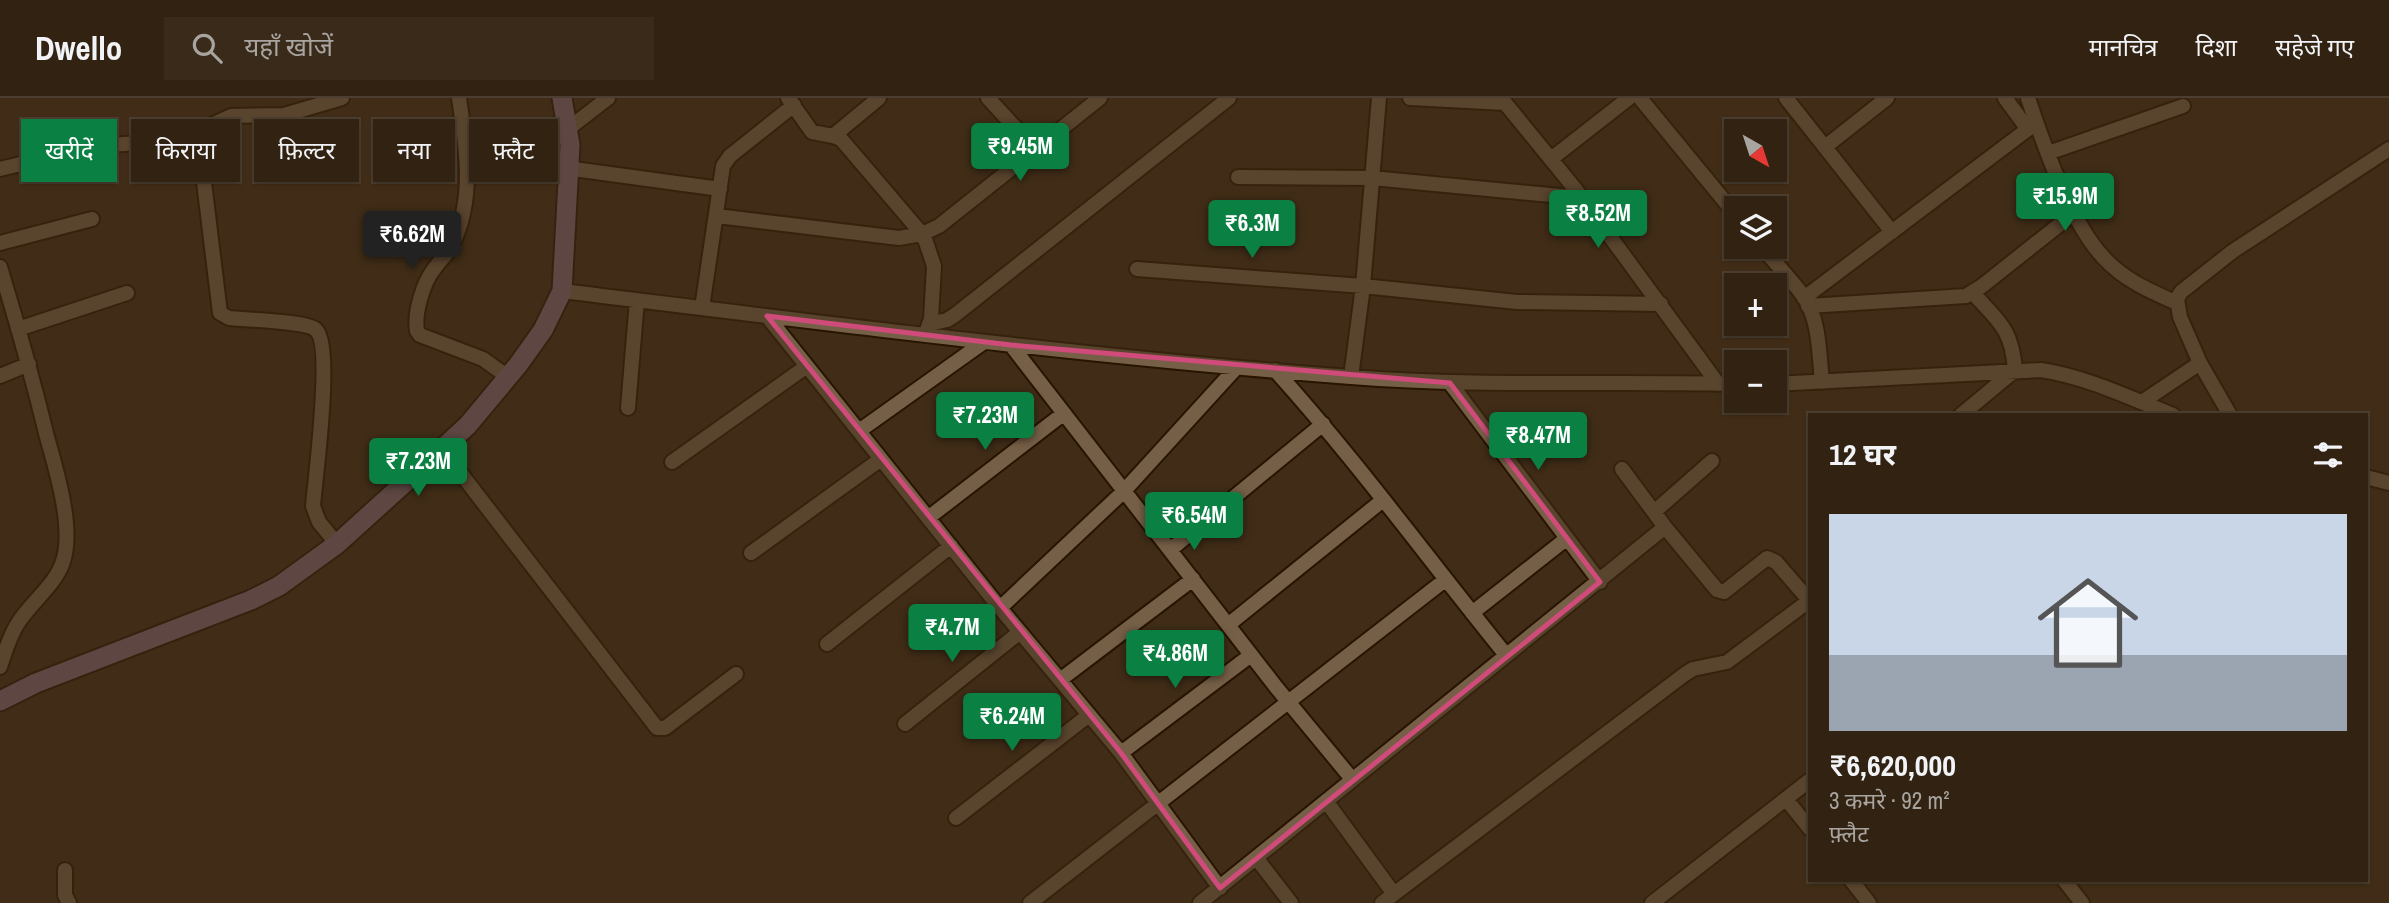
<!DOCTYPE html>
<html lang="hi">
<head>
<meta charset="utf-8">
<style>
	body { margin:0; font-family:"Archivo Narrow","Noto Sans Devanagari",sans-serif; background:#392a1a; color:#f1f3f6; height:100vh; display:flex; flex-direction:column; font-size:26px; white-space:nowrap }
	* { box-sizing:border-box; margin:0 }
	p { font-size:23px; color:#a8a49f }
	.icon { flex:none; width:38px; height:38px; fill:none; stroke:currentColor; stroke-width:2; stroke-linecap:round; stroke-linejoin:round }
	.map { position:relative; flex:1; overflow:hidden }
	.panel { position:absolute; left:1808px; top:315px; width:560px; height:469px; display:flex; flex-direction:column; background:#312211; border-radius:0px; box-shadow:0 2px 5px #0004,0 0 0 2px #4c3f31 }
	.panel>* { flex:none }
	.guide { position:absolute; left:21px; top:21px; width:665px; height:63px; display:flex; gap:14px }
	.needle { width:46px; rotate:141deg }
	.fabs { position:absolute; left:1724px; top:21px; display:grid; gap:14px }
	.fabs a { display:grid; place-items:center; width:63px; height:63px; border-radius:0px; background:#312211; box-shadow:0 2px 5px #0004,0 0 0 2px #4c3f31; font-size:35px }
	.price { position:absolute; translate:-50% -60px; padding:0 16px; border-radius:7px; background:#0b8043; color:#fff; font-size:23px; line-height:46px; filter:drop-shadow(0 2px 4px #0008) }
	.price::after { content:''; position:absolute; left:50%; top:42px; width:21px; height:16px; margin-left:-10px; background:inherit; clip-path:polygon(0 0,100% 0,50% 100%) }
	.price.active { background:#222; color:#fff }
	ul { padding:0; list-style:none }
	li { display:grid; align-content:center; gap:14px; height:371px; padding:0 21px }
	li+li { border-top:2px solid #4c3f31 }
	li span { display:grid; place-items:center; height:217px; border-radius:0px; color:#555 }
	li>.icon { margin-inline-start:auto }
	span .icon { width:126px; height:126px; fill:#fffc; stroke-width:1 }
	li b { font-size:30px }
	h2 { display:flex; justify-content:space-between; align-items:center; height:84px; padding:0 21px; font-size:30px }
	.pill { padding:0 24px; border-radius:0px; background:#312211; box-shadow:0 2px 5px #0004,0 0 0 2px #4c3f31; font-size:24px; line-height:63px }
	.pill.active { background:#0b8043; color:#fff }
	header { display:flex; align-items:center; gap:42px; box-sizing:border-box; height:98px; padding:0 35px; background:#312211; border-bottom:2px solid #4c3f31 }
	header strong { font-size:33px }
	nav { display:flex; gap:38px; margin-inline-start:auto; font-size:24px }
	.search { width:490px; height:63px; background:#392a1a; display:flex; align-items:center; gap:18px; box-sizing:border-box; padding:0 24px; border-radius:0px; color:#a8a49f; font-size:26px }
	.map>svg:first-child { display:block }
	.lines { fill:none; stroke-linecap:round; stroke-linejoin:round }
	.street-casing { stroke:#271401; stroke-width:18 }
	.secondary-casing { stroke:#271401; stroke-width:23 }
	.street { stroke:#765f47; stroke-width:14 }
	.secondary { stroke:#826679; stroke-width:19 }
	.marked { fill:none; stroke:#ce4b7a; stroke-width:5; stroke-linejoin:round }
</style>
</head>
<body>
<header>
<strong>Dwello</strong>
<div class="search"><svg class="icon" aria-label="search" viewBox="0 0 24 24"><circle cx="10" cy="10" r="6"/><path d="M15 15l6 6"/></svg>यहाँ खोजें</div>
<nav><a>मानचित्र</a><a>दिशा</a><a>सहेजे गए</a></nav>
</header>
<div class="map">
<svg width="2389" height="805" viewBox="0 0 2389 805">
	<rect width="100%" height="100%" fill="#412d17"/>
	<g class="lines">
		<defs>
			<path id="street" d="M 459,0 C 466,48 475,99 453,145 C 449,155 440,162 434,171 C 423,185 414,215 417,233 L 420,237 L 483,261 L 508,279
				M 788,0 L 812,34 L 833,38 L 841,41 L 922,136 L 926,144 L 934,168 L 931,221 L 927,232
				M 988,0 L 1035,51
				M 1410,0 L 1505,5
				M 1501,0 L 1576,92 L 1718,286
				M 1640,0 L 1736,117
				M 1786,0 L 1892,134
				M 2005,0 L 2027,30
				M 2028,0 C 2043,45 2071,126 2104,160 C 2124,182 2150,193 2177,205
				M 568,31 L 608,0
				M 198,35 L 220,215 L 229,220 C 247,222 303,223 315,231 C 334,245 315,381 313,408 L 319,424 L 337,446
				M 833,38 L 879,0
				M 1825,49 L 1887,0
				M 2048,55 L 2183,8
				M 1551,61 L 1629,0
				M 467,66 L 537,66 L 720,91
				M 0,71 L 96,48 L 179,42 L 231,18 L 284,17 L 342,0
				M 1238,79 L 1372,80 L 1582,100
				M 717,118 L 899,140 L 922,136 L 939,128 L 1100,0
				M 0,145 L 92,121
				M 1762,149 C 1775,165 1792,182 1804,199 C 1820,223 1819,257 1822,284
				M 0,169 C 17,225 33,282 47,339 C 56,372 73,426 64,460 C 58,485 32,503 18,525 C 9,539 5,554 0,569
				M 1137,171 L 1363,188 L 1517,204 L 1661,206
				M 562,193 C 824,225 1087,259 1351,279 C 1479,289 1608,283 1736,286
				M 1973,195 C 1999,224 2012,231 2015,272
				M 1804,200 L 2036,25
				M 1808,208 L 1966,198 L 1982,188 L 2074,115
				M 702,210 L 723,68 L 730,58 L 794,7
				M 767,218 L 1000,510 L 1121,655 L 1220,790
				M 929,226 L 947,222 L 955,217 L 1229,0
				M 18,231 L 127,195
				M 1011,247 L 1276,589 L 1352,681
				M 1275,272 C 1357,363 1429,462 1506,557
				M 0,278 L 29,266
				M 1351,279 L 1363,188 L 1379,0
				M 1450,285 L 1600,484
				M 1774,286 L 2041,272 C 2087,279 2130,300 2173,317
				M 2142,304 L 2200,265
				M 628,310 L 637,202
				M 1961,317 L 2015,272
				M 2230,317 L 2200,265 L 2180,219 L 2177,201 L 2181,194 L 2233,153 L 2389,51
				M 859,333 L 984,244
				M 442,351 L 657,630 L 665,630 L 736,576
				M 672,364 L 807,268
				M 1622,371 L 1665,429 L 1717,492 L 1724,494 L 1767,460 L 1776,464 L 1809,502
				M 2366,379 L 2389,385
				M 1654,414 L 1712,363
				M 928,420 L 1063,316
				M 1170,452 L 1323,326
				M 751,455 L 881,361
				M 1000,510 L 1123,394 L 1236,270
				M 1472,515 L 1566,441
				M 1228,527 L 1383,402
				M 827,546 L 951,448
				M 1060,582 L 1193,481
				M 905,626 L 1020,534
				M 1121,655 L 1251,557
				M 1786,701 L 1810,731
				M 1326,703 L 1394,796
				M 956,720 L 1089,617
				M 1257,761 L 1291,805
				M 65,772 L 65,797 L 69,805
				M 1851,782 L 1869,805
				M 2064,782 L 2082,805
				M 1030,805 L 1445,482
				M 1200,805 L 1665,429
				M 1382,805 L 1685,576 L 1693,571 L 1727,564 L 1810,502
				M 1652,805 L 1810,682"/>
			<path id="secondary" d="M 0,603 L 36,585 L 251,502 L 279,488 L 337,446 L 442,351 L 468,327 L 518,267 L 543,232 L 562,193 L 570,47 L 562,0"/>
		</defs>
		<!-- street casing -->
		<use href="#street" class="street-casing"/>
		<!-- secondary casing -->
		<use href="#secondary" class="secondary-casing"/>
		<!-- street -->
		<use href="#street" class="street"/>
		<!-- secondary -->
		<use href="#secondary" class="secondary"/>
	</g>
	<!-- marked area -->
	<path d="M0 0H2389V805H0ZM 767,218 L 1011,247 L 1450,285 L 1600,484 L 1220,790 L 1121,655 Z" fill="#412d17" fill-opacity=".55" fill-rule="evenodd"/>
	<path class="marked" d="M 767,218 L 1011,247 L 1450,285 L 1600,484 L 1220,790 L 1121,655 Z"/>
</svg>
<div class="fabs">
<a><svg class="needle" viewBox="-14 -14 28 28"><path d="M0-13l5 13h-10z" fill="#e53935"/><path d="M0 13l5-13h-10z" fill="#a8a49f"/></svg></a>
<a><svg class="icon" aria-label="layers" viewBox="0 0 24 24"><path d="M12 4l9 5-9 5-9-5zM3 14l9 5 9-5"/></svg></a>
<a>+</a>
<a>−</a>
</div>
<b class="price" style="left:1020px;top:85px">₹9.45M</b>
<b class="price" style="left:2065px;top:135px">₹15.9M</b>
<b class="price" style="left:1598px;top:152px">₹8.52M</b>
<b class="price" style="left:1252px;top:162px">₹6.3M</b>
<b class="price active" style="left:412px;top:173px">₹6.62M</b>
<b class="price" style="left:985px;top:354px">₹7.23M</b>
<b class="price" style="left:1538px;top:374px">₹8.47M</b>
<b class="price" style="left:418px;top:400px">₹7.23M</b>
<b class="price" style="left:1194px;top:454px">₹6.54M</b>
<b class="price" style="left:952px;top:566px">₹4.7M</b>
<b class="price" style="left:1175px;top:592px">₹4.86M</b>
<b class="price" style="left:1012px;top:655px">₹6.24M</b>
<div class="guide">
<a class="pill active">खरीदें</a>
<a class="pill">किराया</a>
<a class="pill">फ़िल्टर</a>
<a class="pill">नया</a>
<a class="pill">फ़्लैट</a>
</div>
<section class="panel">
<h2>12 घर<svg class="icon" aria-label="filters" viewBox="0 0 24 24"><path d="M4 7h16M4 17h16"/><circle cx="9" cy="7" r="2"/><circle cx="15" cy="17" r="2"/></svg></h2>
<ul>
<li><span style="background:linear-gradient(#c9d6e8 65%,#9aa5b1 0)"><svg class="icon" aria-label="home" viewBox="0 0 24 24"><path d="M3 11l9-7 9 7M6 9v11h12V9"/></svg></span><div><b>₹6,620,000</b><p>3 कमरे · 92 m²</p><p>फ़्लैट</p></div></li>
</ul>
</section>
</div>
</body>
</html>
